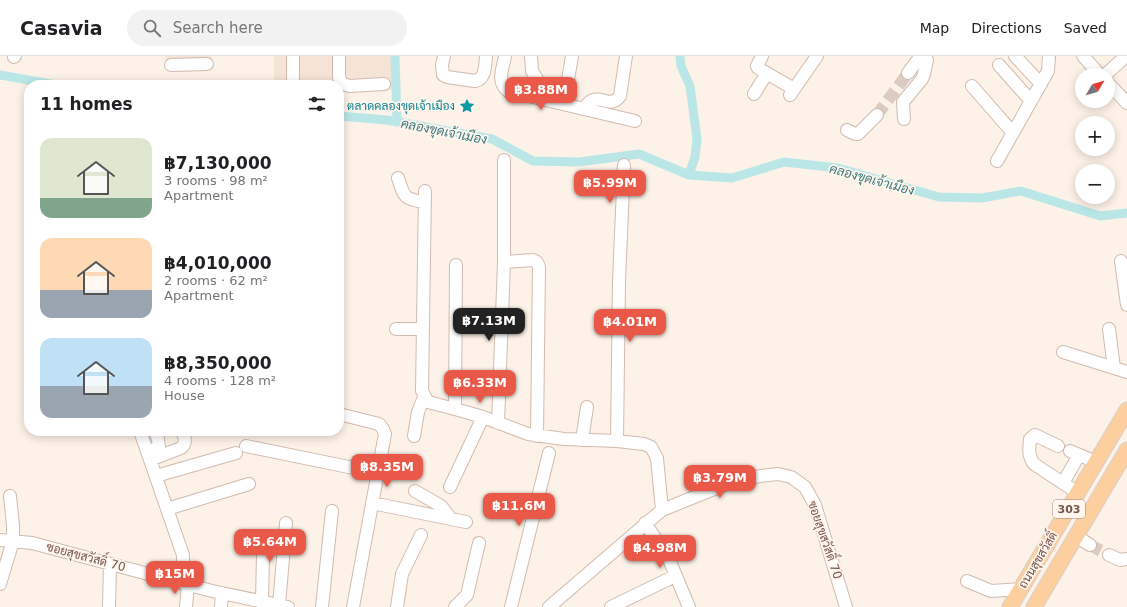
<!DOCTYPE html>
<html lang="en">
<head>
<meta charset="utf-8">
<style>
	body { margin:0; font-family:"DejaVu Sans",Sarabun,sans-serif; background:#f2f2f2; color:#202124; height:100vh; display:flex; flex-direction:column; font-size:15px; white-space:nowrap }
	* { box-sizing:border-box; margin:0 }
	p { font-size:13px; color:#757577 }
	.icon { flex:none; width:22px; height:22px; fill:none; stroke:currentColor; stroke-width:2; stroke-linecap:round; stroke-linejoin:round }
	.map { position:relative; flex:1; overflow:hidden }
	.drawer { position:absolute; left:24px; top:24px; width:320px; height:356px; display:flex; flex-direction:column; background:#fff; border-radius:16px; box-shadow:0 2px 10px #0003 }
	.drawer>* { flex:none }
	.needle { width:26px; rotate:52deg }
	.controls { position:absolute; left:1075px; top:12px; display:grid; gap:8px }
	.controls a { display:grid; place-items:center; width:40px; height:40px; border-radius:50%; background:#fff; box-shadow:0 2px 10px #0003; font-size:20px }
	.price { position:absolute; translate:-50% -34px; padding:0 9px; border-radius:8px; background:#ea5948; color:#fff; font-size:13px; line-height:26px; filter:drop-shadow(0 1px 2px #0008) }
	.price::after { content:''; position:absolute; left:50%; top:24px; width:12px; height:9px; margin-left:-6px; background:inherit; clip-path:polygon(0 0,100% 0,50% 100%) }
	.price.current { background:#222; color:#fff }
	ul { padding:0; list-style:none }
	li { display:flex; align-items:center; gap:12px; height:100px; padding:0 16px }
	li span { display:grid; place-items:center; flex:none; width:112px; height:80px; border-radius:12px; color:#555 }
	li>.icon { margin-inline-start:auto }
	span .icon { width:48px; height:48px; fill:#fffc; stroke-width:1 }
	li b { font-size:17px }
	h2 { display:flex; justify-content:space-between; align-items:center; height:48px; padding:0 16px; font-size:17px }
	header { display:flex; align-items:center; gap:24px; box-sizing:border-box; height:56px; padding:0 20px; background:#fff; border-bottom:1px solid #e0e0e0 }
	header strong { font-size:19px }
	nav { display:flex; gap:22px; margin-inline-start:auto; font-size:14px }
	.search { width:280px; height:36px; background:#f2f2f2; display:flex; align-items:center; gap:10px; box-sizing:border-box; padding:0 14px; border-radius:22px; color:#757577; font-size:15px }
	.map>svg:first-child { display:block }
	.residential { fill:#f5e3d5 }
	.lines { fill:none; stroke-linecap:round; stroke-linejoin:round }
	.canal { stroke:#bae6e8; stroke-width:9 }
	.minor-tunnel { stroke:#dccbc0; stroke-width:12; stroke-dasharray:12 6; stroke-linecap:butt }
	.minor-casing { stroke:#d2baae; stroke-width:14 }
	.major-casing { stroke:#d9cfcc; stroke-width:17 }
	.minor { stroke:#fff; stroke-width:12 }
	.major { stroke:#fdce9e; stroke-width:15 }
	.labels { text-anchor:middle; stroke-width:3.5; stroke-linejoin:round; paint-order:stroke }
	.shield { fill:#fff6ee; stroke:#a0857b; stroke-width:1 }
	.shield-label { font-size:11px; font-weight:bold; fill:#78554a }
	.culture-label { font-size:12px; fill:#0d838f; stroke:#fff6ee; text-anchor:end }
	.street-label { font-size:12px; fill:#78554a; stroke:#fff6ee }
	.water-label { font-size:13px; font-style:italic; fill:#3c7a7d; stroke:#fff6ee }
</style>
</head>
<body>
<header>
<strong>Casavia</strong>
<div class="search"><svg class="icon" aria-label="search" viewBox="0 0 24 24"><circle cx="10" cy="10" r="6"/><path d="M15 15l6 6"/></svg>Search here</div>
<nav><a>Map</a><a>Directions</a><a>Saved</a></nav>
</header>
<div class="map">
<svg width="1127" height="551" viewBox="0 0 1127 551">
	<rect width="100%" height="100%" fill="#fdf2e7"/>
	<!-- residential -->
	<path class="residential" d="M 166,0 L 212,0 L 212,14 L 167,15 Z
		M 274,0 L 393,0 L 392,34 L 339,35 L 339,29 L 274,29 Z"/>
	<g class="lines">
		<!-- canal -->
		<path class="canal" d="M 395,0 L 397,66
			M 680,0 L 681,10 L 690,30 L 697,83 L 695,101 L 689,119
			M 0,19 L 56,29
			M 339,60 L 387,64 L 492,83 L 533,105 L 579,106 L 639,98 L 689,119 L 732,122 L 784,106 L 838,112 L 939,141 L 982,142 L 1021,135 L 1100,160 L 1127,157"/>
		<!-- minor-tunnel -->
		<path class="minor-tunnel" d="M 877,59 L 908,17
			M 1090,489 L 1109,499"/>
		<defs>
			<path id="minor" d="M 339,0 L 339,21 L 341,27 L 349,30 L 384,28
				M 444,0 L 442,9 L 443,19 L 447,21 L 475,25 C 486,23 485,9 486,0
				M 505,0 C 503,13 496,25 508,35 L 635,65
				M 531,0 L 532,15 L 537,23 L 539,30 L 539,42
				M 762,0 L 757,10 L 758,12 L 794,33
				M 1015,0 L 1041,28
				M 1083,0 L 1100,19
				M 14,1 L 15,0
				M 171,9 L 207,8
				M 999,9 L 1031,45
				M 908,17 L 920,1
				M 1105,19 L 1126,0
				M 293,23 L 293,0
				M 1108,27 L 1127,47
				M 972,30 L 1013,77
				M 754,38 L 767,17
				M 790,39 L 817,0
				M 564,48 L 572,0
				M 583,53 C 586,50 589,45 593,44 C 604,41 611,52 620,40 L 626,0
				M 904,63 L 903,46 L 922,23 L 924,18 L 927,4
				M 847,74 L 855,78 L 858,78 L 877,59
				M 997,105 L 1048,15 L 1049,0
				M 398,122 C 404,141 404,143 424,146
				M 425,135 L 422,335 L 428,346 L 455,353
				M 1121,205 L 1127,249
				M 504,206 L 533,204 L 537,206 L 539,211 L 537,380
				M 456,209 L 455,353 L 483,361 L 528,378 L 564,383 L 617,385 L 644,388 L 651,391 L 657,402 L 662,454
				M 396,273 L 423,273
				M 1109,273 L 1114,312
				M 1063,296 L 1127,316
				M 339,358 L 379,368 L 383,373 L 385,378 L 353,551
				M 498,367 L 504,206 L 504,104
				M 140,375 L 183,499 L 183,506 L 180,526
				M 414,380 L 418,356 L 424,341
				M 582,384 L 587,351
				M 617,385 L 619,225 L 624,109
				M 246,390 L 378,417
				M 1058,390 L 1035,379 L 1030,383 C 1029,393 1028,400 1034,408 L 1078,437
				M 1070,395 L 1096,406
				M 148,396 L 159,391 L 158,383 L 155,375
				M 150,404 L 181,392 C 187,387 185,382 182,375
				M 156,420 L 236,397
				M 1063,427 L 1079,399
				M 450,431 L 483,361
				M 415,435 L 441,450 L 451,463
				M 372,447 L 466,466
				M 167,453 L 249,428
				M 645,467 L 668,501 L 689,551
				M 1076,480 L 1090,489
				M 0,484 L 32,487 L 212,535 L 288,551
				M 1109,499 L 1120,504 L 1127,503
				M 967,525 L 991,535 L 1021,533
				M 0,528 L 13,485 L 13,469 L 10,440
				M 262,545 L 263,498
				M 279,549 L 286,467
				M 109,551 L 110,508
				M 186,551 L 188,528
				M 221,551 L 222,537
				M 322,551 L 332,455
				M 397,551 L 402,518 L 421,479
				M 455,551 L 467,539 L 479,487
				M 511,551 L 549,397
				M 549,551 L 662,454 L 729,427 L 760,420 L 778,418 L 791,421 L 805,431 L 815,449 L 846,551
				M 611,551 L 675,520"/>
			<path id="major" d="M 1010,551 L 1127,354
				M 1034,551 L 1127,394"/>
		</defs>
		<!-- minor casing -->
		<use href="#minor" class="minor-casing"/>
		<!-- major casing -->
		<use href="#major" class="major-casing"/>
		<!-- minor -->
		<use href="#minor" class="minor"/>
		<!-- major -->
		<use href="#major" class="major"/>
	</g>
	<!-- icons -->
	<defs>
		<symbol id="sight-bare" viewBox="-9 -9 18 18"><path d="M0-6L1.8-2.2L6-1.7L2.9 1.2L3.7 5.4L0 3.3L-3.7 5.4L-2.9 1.2L-6-1.7L-1.8-2.2Z" fill="#0f9aa8" stroke="#fff6ee" stroke-width="2.5" paint-order="stroke"/></symbol>
	</defs>
	<g fill-rule="evenodd">
		<use href="#sight-bare" x="456" y="39" width="22" height="22"/>
	</g>
	<g class="labels">
		<!-- shield labels -->
		<rect class="shield" x="1053" y="444" width="32" height="18" rx="3"/>
		<g class="shield-label">
			<text x="1069" y="457">303</text>
		</g>
		<!-- culture labels -->
		<g class="culture-label">
			<text x="455" y="54">ตลาดคลองขุดเจ้าเมือง</text>
		</g>
		<!-- street labels -->
		<g class="street-label">
			<text transform="translate(825 484) rotate(71)" y="4">ซอยสุขสวัสดิ์ 70</text>
			<text transform="translate(86 501) rotate(15)" y="4">ซอยสุขสวัสดิ์ 70</text>
			<text transform="translate(1038 504) rotate(-59)" y="4">ถนนสุขสวัสดิ์</text>
		</g>
		<!-- water labels -->
		<g class="water-label">
			<text transform="translate(444 75) rotate(11)" y="5">คลองขุดเจ้าเมือง</text>
			<text transform="translate(872 123) rotate(15)" y="5">คลองขุดเจ้าเมือง</text>
		</g>
	</g>
</svg>
<div class="controls">
<a><svg class="needle" viewBox="-14 -14 28 28"><path d="M0-13l5 13h-10z" fill="#e53935"/><path d="M0 13l5-13h-10z" fill="#757577"/></svg></a>
<a>+</a>
<a>−</a>
</div>
<b class="price" style="left:541px;top:55px">฿3.88M</b>
<b class="price" style="left:610px;top:148px">฿5.99M</b>
<b class="price current" style="left:489px;top:286px">฿7.13M</b>
<b class="price" style="left:630px;top:287px">฿4.01M</b>
<b class="price" style="left:480px;top:348px">฿6.33M</b>
<b class="price" style="left:387px;top:432px">฿8.35M</b>
<b class="price" style="left:720px;top:443px">฿3.79M</b>
<b class="price" style="left:519px;top:471px">฿11.6M</b>
<b class="price" style="left:270px;top:507px">฿5.64M</b>
<b class="price" style="left:660px;top:513px">฿4.98M</b>
<b class="price" style="left:175px;top:539px">฿15M</b>
<section class="drawer">
<h2>11 homes<svg class="icon" aria-label="filters" viewBox="0 0 24 24"><path d="M4 7h16M4 17h16"/><circle cx="9" cy="7" r="2"/><circle cx="15" cy="17" r="2"/></svg></h2>
<ul>
<li><span style="background:linear-gradient(#dfe7d0 75%,#7fa58c 0)"><svg class="icon" aria-label="home" viewBox="0 0 24 24"><path d="M3 11l9-7 9 7M6 9v11h12V9"/></svg></span><div><b>฿7,130,000</b><p>3 rooms · 98 m²</p><p>Apartment</p></div></li>
<li><span style="background:linear-gradient(#ffd9b3 65%,#9aa5b1 0)"><svg class="icon" aria-label="home" viewBox="0 0 24 24"><path d="M3 11l9-7 9 7M6 9v11h12V9"/></svg></span><div><b>฿4,010,000</b><p>2 rooms · 62 m²</p><p>Apartment</p></div></li>
<li><span style="background:linear-gradient(#bfe0f5 60%,#9aa5b1 0)"><svg class="icon" aria-label="home" viewBox="0 0 24 24"><path d="M3 11l9-7 9 7M6 9v11h12V9"/></svg></span><div><b>฿8,350,000</b><p>4 rooms · 128 m²</p><p>House</p></div></li>
</ul>
</section>
</div>
</body>
</html>
